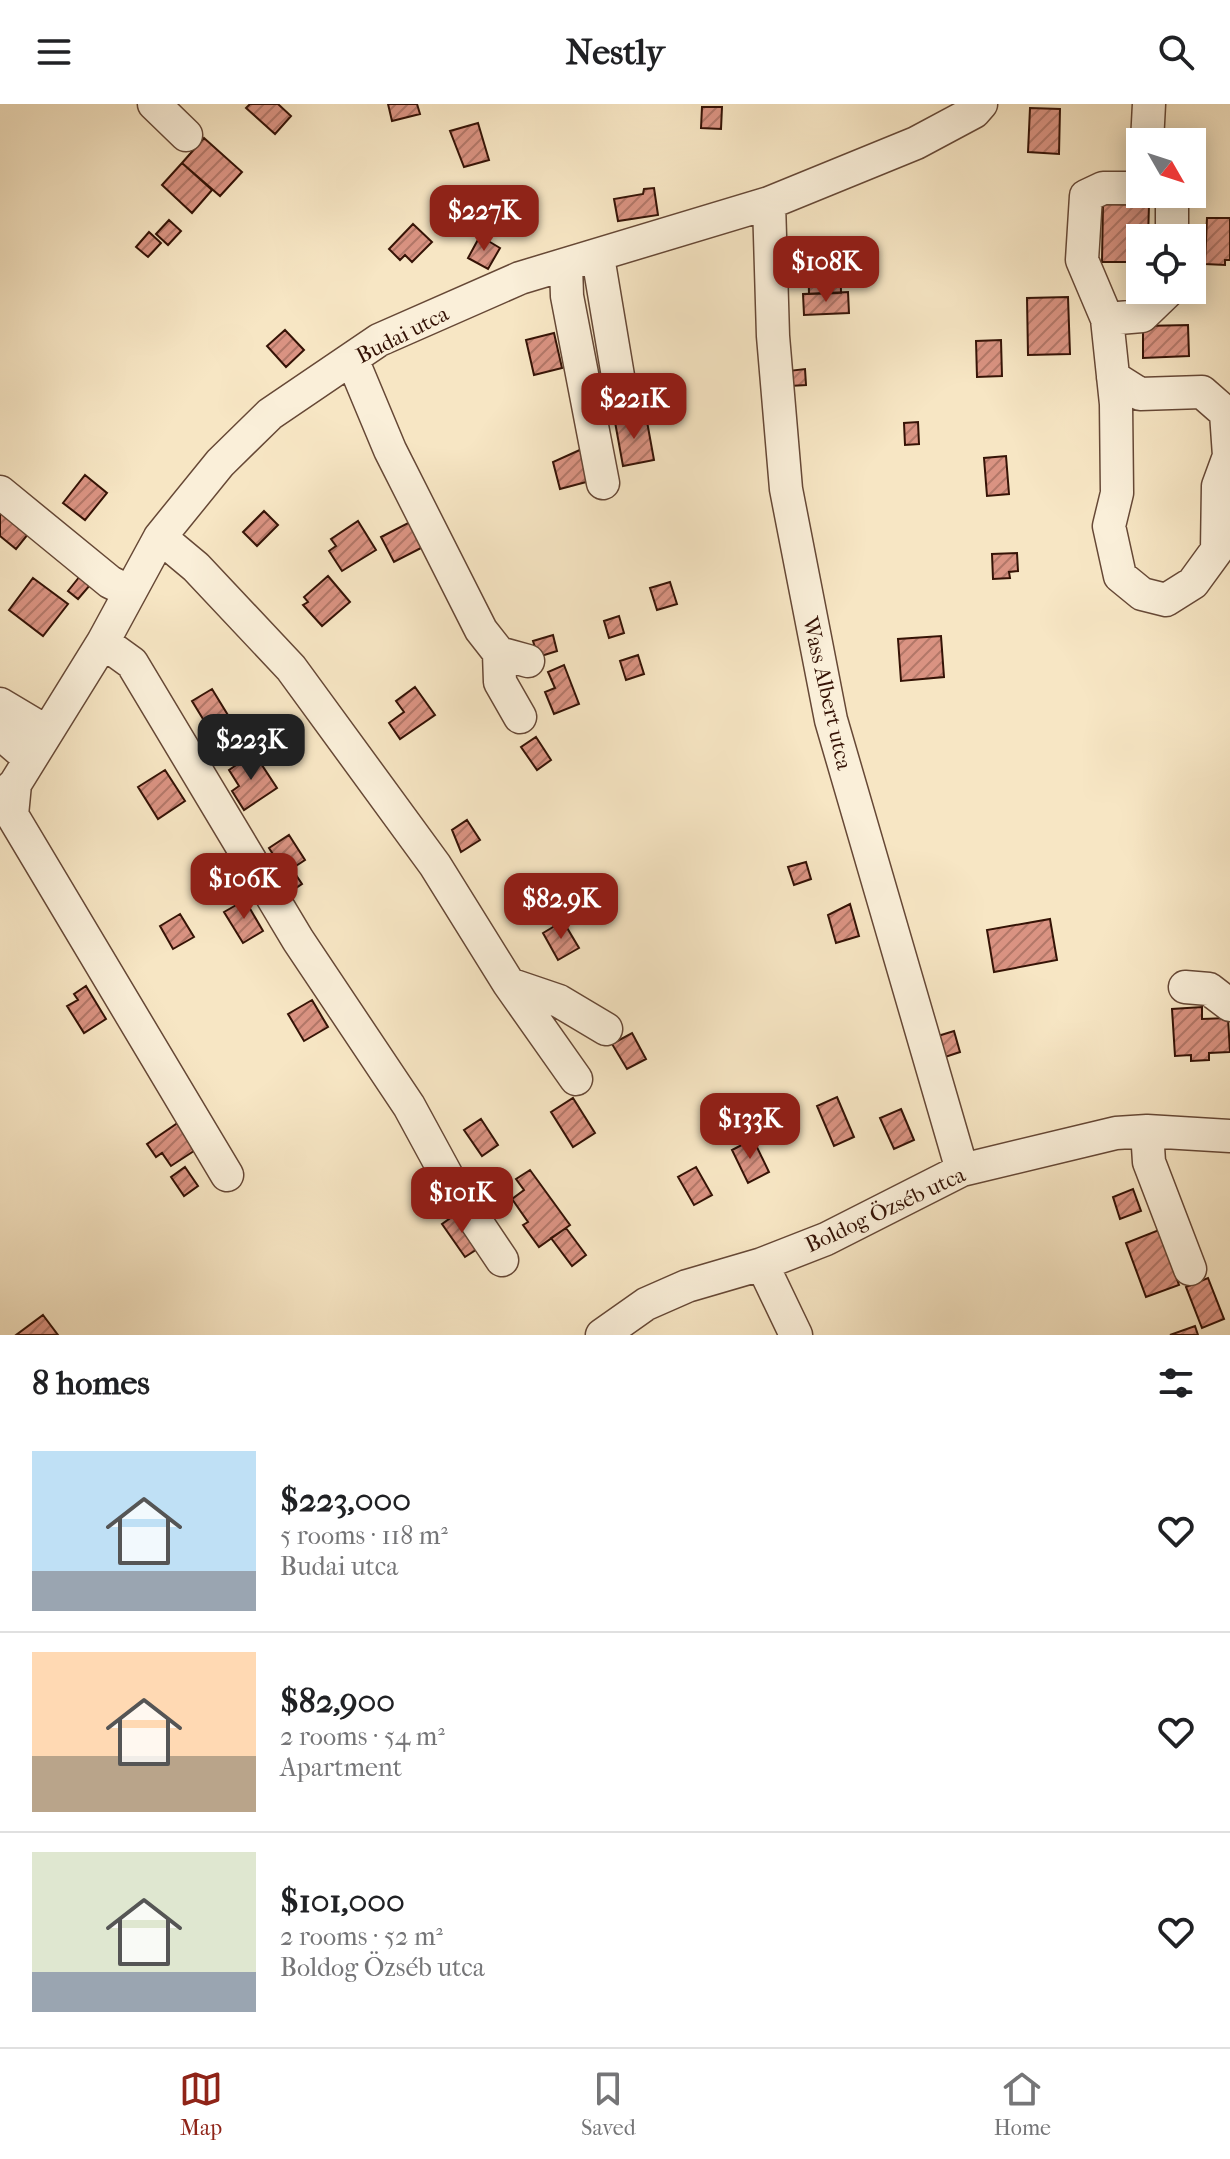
<!DOCTYPE html>
<html lang="en">
<head>
<meta charset="utf-8">
<style>
	body { margin:0; font-family:"IM FELL French Canon",serif; background:#f2f2f2; color:#202124; height:100vh; display:flex; flex-direction:column; font-size:30px; white-space:nowrap }
	* { box-sizing:border-box; margin:0 }
	p { font-size:26px; color:#757577 }
	.icon { flex:none; width:44px; height:44px; fill:none; stroke:currentColor; stroke-width:2; stroke-linecap:round; stroke-linejoin:round }
	.map { position:relative; height:1231px; overflow:hidden }
	.sheet { display:flex; flex-direction:column; background:#fff; flex:1 }
	.sheet>* { flex:none }
	.needle { width:52px; rotate:129deg }
	.controls { position:absolute; left:1126px; top:24px; display:grid; gap:16px }
	.controls a { display:grid; place-items:center; width:80px; height:80px; border-radius:0px; background:#fff; box-shadow:0 4px 20px #0003; font-size:40px }
	.price { position:absolute; translate:-50% -68px; padding:0 18px; border-radius:16px; background:#8f2418; color:#fff; font-size:26px; line-height:52px; filter:drop-shadow(0 2px 4px #0008) }
	.price::after { content:''; position:absolute; left:50%; top:48px; width:24px; height:18px; margin-left:-12px; background:inherit; clip-path:polygon(0 0,100% 0,50% 100%) }
	.price.on { background:#222; color:#fff }
	ul { padding:0; list-style:none }
	li { display:flex; align-items:center; gap:24px; height:200px; padding:0 32px }
	li+li { border-top:2px solid #e0e0e0 }
	li span { display:grid; place-items:center; flex:none; width:224px; height:160px; border-radius:0px; color:#555 }
	li>.icon { margin-inline-start:auto }
	span .icon { width:96px; height:96px; fill:#fffc; stroke-width:1 }
	li b { font-size:34px }
	h2 { display:flex; justify-content:space-between; align-items:center; height:96px; padding:0 32px; font-size:34px }
	header { display:flex; justify-content:space-between; align-items:center; height:104px; padding:0 32px; background:#fff; font-size:36px; font-weight:700 }
	.tabs { display:flex; justify-content:space-around; align-items:center; height:112px; border-top:2px solid #e0e0e0; background:#fff; font-size:22px; color:#757577 }
	.tabs a { display:grid; justify-items:center; gap:4px }
	.tabs .on { color:#8f2418 }
	.map>svg:first-child { display:block }
	.building { fill:url(#building-hatch); stroke:#351306; stroke-width:2 }
	.lines { fill:none; stroke-linecap:round; stroke-linejoin:round }
	.minor-casing { stroke:#664836; stroke-width:35 }
	.minor { stroke:#faefd9; stroke-width:32 }
	.labels { text-anchor:middle; stroke-width:6; stroke-linejoin:round; paint-order:stroke }
	.street-label { font-size:22px; fill:#351306; stroke:#faefd9 }
</style>
</head>
<body>
<header><svg class="icon" aria-label="menu" viewBox="0 0 24 24"><path d="M4 6h16M4 12h16M4 18h16"/></svg>Nestly<svg class="icon" aria-label="search" viewBox="0 0 24 24"><circle cx="10" cy="10" r="6"/><path d="M15 15l6 6"/></svg></header>
<div class="map">
<svg width="1230" height="1231" viewBox="0 0 1230 1231">
	<defs>
		<pattern id="building-hatch" width="6" height="6" patternUnits="userSpaceOnUse" patternTransform="scale(2)"><rect width="6" height="6" fill="#da9382"/><path d="M-1 1l2-2M0 6l6-6M5 7l2-2" fill="none" stroke="#b27768"/></pattern>
	</defs>
	<rect width="100%" height="100%" fill="#f7e6c4"/>
	<filter id="stains"><feTurbulence type="fractalNoise" baseFrequency=".0025" numOctaves="4"/><feColorMatrix values="0 0 0 0 .2 0 0 0 0 .09 0 0 0 0 .02 0 0 0 .5 -.17"/></filter>
	<radialGradient id="worn" r=".72"><stop offset=".6" stop-color="#630" stop-opacity="0"/><stop offset="1" stop-color="#630" stop-opacity=".3"/></radialGradient>
	<!-- building -->
	<path class="building" d="M 250,0 L 278,0 L 291,12 L 275,30 L 246,4 Z
		M 388,0 L 417,0 L 420,10 L 392,17 Z
		M 702,3 L 722,3 L 721,25 L 701,24 Z
		M 1030,4 L 1060,5 L 1059,50 L 1028,48 Z
		M 478,19 L 489,56 L 464,63 L 450,27 Z
		M 1167,31 L 1187,32 L 1187,38 L 1166,38 Z
		M 204,34 L 242,68 L 220,92 L 182,59 Z
		M 182,59 L 212,86 L 192,109 L 162,81 Z
		M 654,84 L 658,111 L 618,117 L 614,95 L 643,90 L 644,85 Z
		M 1103,100 L 1149,101 L 1148,134 L 1140,134 L 1140,158 L 1102,158 Z
		M 1207,114 L 1230,114 L 1230,156 L 1225,156 L 1225,161 L 1205,160 Z
		M 169,116 L 181,127 L 168,141 L 156,130 Z
		M 413,120 L 432,138 L 412,158 L 405,151 L 400,156 L 389,145 Z
		M 149,128 L 161,139 L 148,153 L 136,143 Z
		M 480,132 L 500,144 L 488,165 L 468,154 Z
		M 840,140 L 841,189 L 809,190 L 808,142 Z
		M 848,188 L 849,209 L 804,211 L 803,190 Z
		M 1068,193 L 1070,250 L 1028,251 L 1027,194 Z
		M 1188,221 L 1189,252 L 1143,254 L 1143,222 Z
		M 285,226 L 304,246 L 286,263 L 267,242 Z
		M 554,229 L 562,264 L 534,271 L 526,236 Z
		M 1001,236 L 1002,272 L 977,273 L 976,237 Z
		M 805,265 L 806,281 L 790,282 L 788,267 Z
		M 646,312 L 654,356 L 623,362 L 615,318 Z
		M 918,318 L 919,340 L 905,341 L 904,319 Z
		M 582,345 L 590,377 L 560,385 L 553,358 Z
		M 1006,352 L 1009,390 L 987,392 L 984,354 Z
		M 85,371 L 107,389 L 85,416 L 63,399 Z
		M 0,398 L 33,424 L 16,445 L 0,432 Z
		M 264,407 L 278,421 L 257,442 L 243,428 Z
		M 358,417 L 376,446 L 342,467 L 329,447 L 336,442 L 331,435 Z
		M 410,418 L 423,443 L 394,458 L 381,433 Z
		M 1017,449 L 1018,467 L 1009,468 L 1010,474 L 993,475 L 992,450 Z
		M 80,472 L 91,480 L 78,495 L 68,487 Z
		M 328,472 L 350,498 L 322,522 L 303,501 L 308,498 L 304,493 Z
		M 33,474 L 68,500 L 43,532 L 9,506 Z
		M 670,478 L 677,500 L 657,506 L 650,484 Z
		M 619,512 L 624,529 L 609,534 L 604,517 Z
		M 553,531 L 557,547 L 538,553 L 533,537 Z
		M 941,532 L 944,573 L 901,577 L 898,535 Z
		M 638,551 L 644,570 L 626,576 L 620,557 Z
		M 564,561 L 579,600 L 554,610 L 545,588 L 555,584 L 548,568 Z
		M 415,583 L 435,611 L 400,635 L 389,619 L 404,608 L 396,597 Z
		M 212,585 L 234,621 L 214,633 L 192,597 Z
		M 279,613 L 289,630 L 277,637 L 266,620 Z
		M 536,633 L 551,656 L 537,666 L 521,643 Z
		M 254,649 L 277,684 L 244,706 L 232,687 L 239,682 L 229,666 Z
		M 165,666 L 185,697 L 158,715 L 138,683 Z
		M 467,716 L 480,736 L 461,748 L 452,726 Z
		M 289,731 L 305,756 L 285,769 L 269,744 Z
		M 806,758 L 811,775 L 794,781 L 788,763 Z
		M 292,765 L 302,780 L 290,788 L 280,773 Z
		M 245,796 L 263,827 L 243,839 L 224,808 Z
		M 850,800 L 859,832 L 836,839 L 828,811 Z
		M 180,810 L 194,833 L 173,845 L 160,822 Z
		M 1050,815 L 1057,856 L 994,868 L 987,826 Z
		M 563,817 L 579,844 L 558,856 L 543,829 Z
		M 86,882 L 106,915 L 84,929 L 67,902 L 78,896 L 74,890 Z
		M 312,896 L 328,923 L 304,937 L 288,910 Z
		M 1202,903 L 1202,915 L 1228,914 L 1230,948 L 1209,949 L 1209,956 L 1191,957 L 1191,951 L 1175,952 L 1172,905 Z
		M 954,927 L 960,948 L 945,953 L 938,932 Z
		M 632,929 L 646,955 L 627,965 L 612,940 Z
		M 837,993 L 854,1033 L 834,1042 L 817,1002 Z
		M 573,994 L 595,1029 L 573,1043 L 551,1008 Z
		M 901,1005 L 914,1036 L 894,1045 L 880,1014 Z
		M 481,1015 L 498,1041 L 482,1052 L 464,1026 Z
		M 182,1016 L 200,1043 L 171,1062 L 162,1049 L 156,1053 L 147,1040 Z
		M 753,1035 L 769,1068 L 748,1079 L 732,1046 Z
		M 185,1063 L 198,1082 L 184,1092 L 171,1073 Z
		M 696,1063 L 712,1091 L 694,1101 L 678,1073 Z
		M 530,1066 L 570,1121 L 539,1143 L 523,1121 L 528,1118 L 512,1095 L 524,1086 L 516,1075 Z
		M 1133,1085 L 1141,1107 L 1120,1115 L 1113,1093 Z
		M 459,1108 L 482,1142 L 465,1153 L 442,1120 Z
		M 566,1124 L 586,1151 L 572,1162 L 551,1134 Z
		M 1159,1126 L 1179,1181 L 1146,1193 L 1126,1139 Z
		M 1208,1174 L 1224,1215 L 1202,1224 L 1186,1183 Z
		M 43,1211 L 58,1231 L 16,1231 Z
		M 1195,1222 L 1198,1231 L 1170,1231 Z"/>
	<g class="lines">
		<defs>
			<path id="minor" d="M 154,0 L 186,31
				M 1147,38 L 1149,0
				M 769,99 L 773,232 L 786,385 L 831,616 L 962,1066
				M 1172,134 L 1172,90
				M 598,153 L 621,290
				M 566,162 L 567,192 L 603,379
				M 1107,215 L 1142,212 L 1169,186
				M 352,255 L 390,346 L 481,526 L 499,549 L 528,557
				M 1113,273 L 1140,290 L 1202,288 L 1226,309 L 1229,352 L 1218,382 L 1217,446 L 1193,479 L 1166,496 L 1142,490 L 1120,472 L 1109,422 L 1117,389 L 1116,300 L 1107,215 L 1082,156 L 1086,92 L 1103,84 L 1140,84
				M 0,388 L 110,478 L 130,488
				M 160,433 L 196,463 L 291,564 L 435,761 L 509,880 L 559,897 L 606,925
				M 103,538 L 132,559 L 298,836 L 409,1002 L 453,1083 L 502,1156
				M 499,549 L 500,578 L 520,613
				M 0,600 L 47,628
				M 0,629 L 30,655
				M 15,680 L 12,711 L 227,1071
				M 0,694 L 15,680 L 103,538 L 160,433 L 220,359 L 270,310 L 379,236 L 520,174 L 769,99 L 916,39 L 974,8 L 981,0
				M 509,880 L 576,975
				M 1185,883 L 1209,885 L 1230,901
				M 1147,1027 L 1149,1058 L 1190,1165
				M 762,1160 L 796,1231
				M 602,1231 L 646,1200 L 687,1182 L 762,1160 L 826,1135 L 962,1066 L 1116,1029 L 1147,1027 L 1230,1032"/>
		</defs>
		<!-- minor casing -->
		<use href="#minor" class="minor-casing"/>
		<!-- minor -->
		<use href="#minor" class="minor"/>
	</g>
	<g class="labels">
		<!-- street labels -->
		<g class="street-label">
			<text transform="translate(402 230) rotate(-27)" y="8">Budai utca</text>
			<text transform="translate(828 589) rotate(77)" y="8">Wass Albert utca</text>
			<text transform="translate(885 1105) rotate(-25)" y="8">Boldog Özséb utca</text>
		</g>
	</g>
	<rect width="100%" height="100%" filter="url(#stains)"/>
	<rect width="100%" height="100%" fill="url(#worn)"/>
</svg>
<div class="controls">
<a><svg class="needle" viewBox="-14 -14 28 28"><path d="M0-13l5 13h-10z" fill="#e53935"/><path d="M0 13l5-13h-10z" fill="#757577"/></svg></a>
<a><svg class="icon" aria-label="locate" viewBox="0 0 24 24"><circle cx="12" cy="12" r="6"/><path d="M12 2v4M12 18v4M2 12h4M18 12h4"/></svg></a>
</div>
<b class="price" style="left:484px;top:149px">$227K</b>
<b class="price" style="left:826px;top:200px">$108K</b>
<b class="price" style="left:634px;top:337px">$221K</b>
<b class="price on" style="left:251px;top:678px">$223K</b>
<b class="price" style="left:244px;top:817px">$106K</b>
<b class="price" style="left:561px;top:837px">$82.9K</b>
<b class="price" style="left:750px;top:1057px">$133K</b>
<b class="price" style="left:462px;top:1131px">$101K</b>
</div>
<section class="sheet">
<h2>8 homes<svg class="icon" aria-label="filters" viewBox="0 0 24 24"><path d="M4 7h16M4 17h16"/><circle cx="9" cy="7" r="2"/><circle cx="15" cy="17" r="2"/></svg></h2>
<ul>
<li><span style="background:linear-gradient(#bfe0f5 75%,#9aa5b1 0)"><svg class="icon" aria-label="home" viewBox="0 0 24 24"><path d="M3 11l9-7 9 7M6 9v11h12V9"/></svg></span><div><b>$223,000</b><p>5 rooms · 118 m²</p><p>Budai utca</p></div><svg class="icon" aria-label="heart" viewBox="0 0 24 24"><path d="M12 20l-8-8c-3-5 5-10 8-4 3-6 11-1 8 4z"/></svg></li>
<li><span style="background:linear-gradient(#ffd9b3 65%,#b9a48a 0)"><svg class="icon" aria-label="home" viewBox="0 0 24 24"><path d="M3 11l9-7 9 7M6 9v11h12V9"/></svg></span><div><b>$82,900</b><p>2 rooms · 54 m²</p><p>Apartment</p></div><svg class="icon" aria-label="heart" viewBox="0 0 24 24"><path d="M12 20l-8-8c-3-5 5-10 8-4 3-6 11-1 8 4z"/></svg></li>
<li><span style="background:linear-gradient(#dfe7d0 75%,#9aa5b1 0)"><svg class="icon" aria-label="home" viewBox="0 0 24 24"><path d="M3 11l9-7 9 7M6 9v11h12V9"/></svg></span><div><b>$101,000</b><p>2 rooms · 52 m²</p><p>Boldog Özséb utca</p></div><svg class="icon" aria-label="heart" viewBox="0 0 24 24"><path d="M12 20l-8-8c-3-5 5-10 8-4 3-6 11-1 8 4z"/></svg></li>
</ul>
</section>
<nav class="tabs">
<a class="on"><svg class="icon" aria-label="map" viewBox="0 0 24 24"><path d="M3 6l6-2 6 2 6-2v14l-6 2-6-2-6 2zM9 4v14M15 6v14"/></svg>Map</a>
<a><svg class="icon" aria-label="saved" viewBox="0 0 24 24"><path d="M7 4h10v16l-5-4-5 4z"/></svg>Saved</a>
<a><svg class="icon" aria-label="home" viewBox="0 0 24 24"><path d="M3 11l9-7 9 7M6 9v11h12V9"/></svg>Home</a>
</nav>
</body>
</html>
